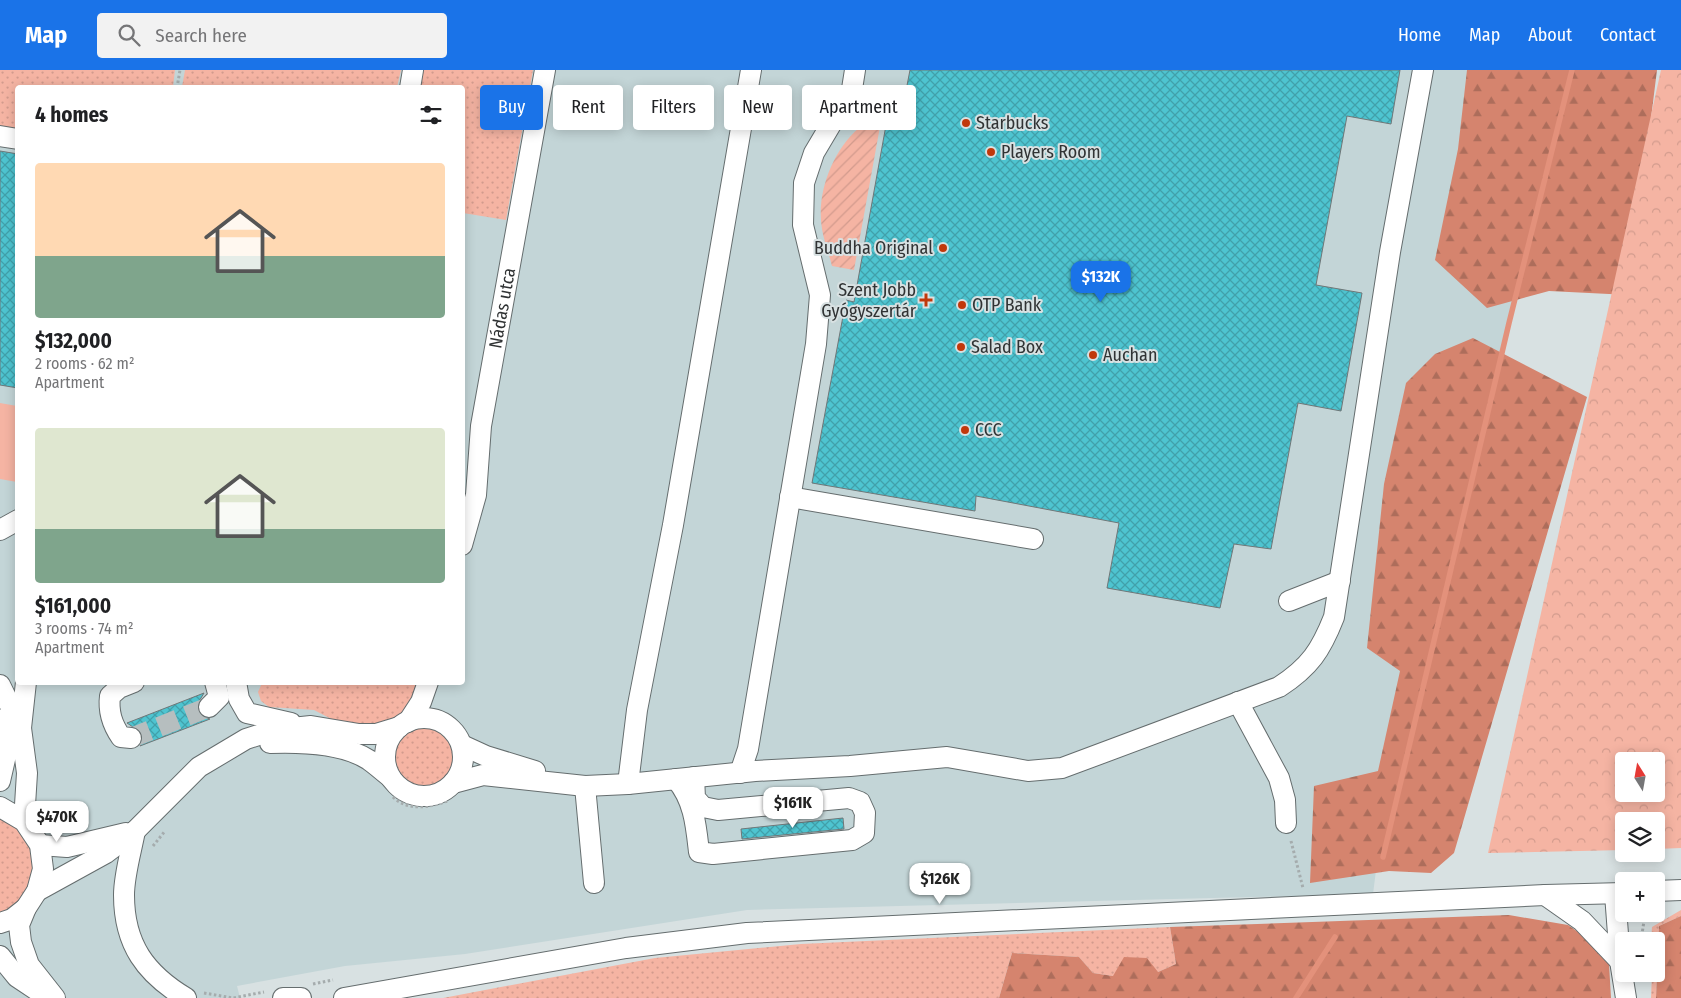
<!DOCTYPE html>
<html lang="en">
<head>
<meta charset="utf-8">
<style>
	body { margin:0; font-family:"Fira Sans Condensed",sans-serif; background:#f2f2f2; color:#202124; height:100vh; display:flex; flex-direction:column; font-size:19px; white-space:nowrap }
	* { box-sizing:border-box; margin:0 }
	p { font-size:16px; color:#757577 }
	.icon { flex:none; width:28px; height:28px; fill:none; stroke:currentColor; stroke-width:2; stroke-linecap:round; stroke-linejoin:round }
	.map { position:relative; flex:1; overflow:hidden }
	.sheet { position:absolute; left:15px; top:15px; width:450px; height:600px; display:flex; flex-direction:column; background:#fff; border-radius:5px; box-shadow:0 2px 12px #0003 }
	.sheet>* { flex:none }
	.hud { position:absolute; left:480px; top:15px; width:475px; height:45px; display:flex; gap:10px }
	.needle { width:32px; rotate:349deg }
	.controls { position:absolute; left:1615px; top:682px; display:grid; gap:10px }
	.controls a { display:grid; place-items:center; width:50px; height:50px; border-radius:5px; background:#fff; box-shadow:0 2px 12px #0003; font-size:25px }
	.price { position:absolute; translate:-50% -42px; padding:0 11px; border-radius:10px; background:#fff; color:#222; font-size:16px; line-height:32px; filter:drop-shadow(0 1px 2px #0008) }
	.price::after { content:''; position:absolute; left:50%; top:30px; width:15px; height:11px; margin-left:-8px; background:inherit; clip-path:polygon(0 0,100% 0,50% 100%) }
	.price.on { background:#1a73e8; color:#fff }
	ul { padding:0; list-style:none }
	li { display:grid; align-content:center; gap:10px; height:265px; padding:0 20px }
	li span { display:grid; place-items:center; height:155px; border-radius:5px; color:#555 }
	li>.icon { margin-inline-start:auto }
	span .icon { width:90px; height:90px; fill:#fffc; stroke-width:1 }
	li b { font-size:21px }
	h2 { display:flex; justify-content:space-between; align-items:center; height:60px; padding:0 20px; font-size:21px }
	.chip { padding:0 18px; border-radius:5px; background:#fff; box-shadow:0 2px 12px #0003; font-size:18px; line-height:45px }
	.chip.on { background:#1a73e8; color:#fff }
	header { display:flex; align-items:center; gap:30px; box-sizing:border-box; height:70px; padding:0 25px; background:#1a73e8; color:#fff }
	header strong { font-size:24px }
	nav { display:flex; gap:28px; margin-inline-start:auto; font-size:18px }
	.search { width:350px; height:45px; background:#f2f2f2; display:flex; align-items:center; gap:12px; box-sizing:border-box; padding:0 18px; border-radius:5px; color:#757577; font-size:19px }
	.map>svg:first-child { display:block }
	.built { fill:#c3d5d7; fill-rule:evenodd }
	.grass { fill:url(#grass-dots) }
	.forest { fill:url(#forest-firs) }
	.park { fill:url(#park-crowns); fill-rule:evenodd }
	.garden { fill:url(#garden-furrows) }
	.pitch { fill:#f5b4a3 }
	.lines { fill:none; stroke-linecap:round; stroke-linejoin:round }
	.stream { stroke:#e3917b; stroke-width:5.5 }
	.building { fill:url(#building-cross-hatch); stroke:#6f7778 }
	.minor-tunnel { stroke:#b6bebf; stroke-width:20; stroke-dasharray:20 10; stroke-linecap:butt }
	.minor-casing { stroke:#656d6e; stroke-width:22 }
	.path { stroke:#a5acad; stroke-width:3; stroke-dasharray:2.5 2.5; stroke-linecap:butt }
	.minor { stroke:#fff; stroke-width:20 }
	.poi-dot { fill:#c1380b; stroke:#d8e1e2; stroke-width:2 }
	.labels { text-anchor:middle; stroke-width:4; stroke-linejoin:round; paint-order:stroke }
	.poi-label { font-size:18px; fill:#303334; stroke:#d8e1e2; text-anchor:start }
	.street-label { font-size:18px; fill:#303334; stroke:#d8e1e2 }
</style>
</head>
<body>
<header>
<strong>Map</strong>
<div class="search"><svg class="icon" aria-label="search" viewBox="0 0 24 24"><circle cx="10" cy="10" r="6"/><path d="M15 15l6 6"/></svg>Search here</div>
<nav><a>Home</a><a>Map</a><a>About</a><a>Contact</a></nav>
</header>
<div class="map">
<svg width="1681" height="928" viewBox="0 0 1681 928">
	<defs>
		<pattern id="grass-dots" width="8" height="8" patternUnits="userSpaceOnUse" patternTransform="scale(1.25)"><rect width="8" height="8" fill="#f5b4a3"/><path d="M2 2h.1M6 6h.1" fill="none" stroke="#d29b8d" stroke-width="1.8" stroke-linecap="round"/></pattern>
		<pattern id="forest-firs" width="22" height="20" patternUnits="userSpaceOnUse" patternTransform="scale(1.25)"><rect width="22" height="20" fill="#d5846e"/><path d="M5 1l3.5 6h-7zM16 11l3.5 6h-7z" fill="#ad6d5b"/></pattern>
		<pattern id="park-crowns" width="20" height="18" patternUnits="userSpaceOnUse" patternTransform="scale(1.25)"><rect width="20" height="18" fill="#f5b4a3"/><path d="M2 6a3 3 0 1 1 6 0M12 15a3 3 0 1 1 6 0" fill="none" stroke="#d29b8d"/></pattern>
		<pattern id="garden-furrows" width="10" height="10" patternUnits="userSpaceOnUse" patternTransform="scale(1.25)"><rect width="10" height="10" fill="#f5b4a3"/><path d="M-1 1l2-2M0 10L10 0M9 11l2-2" fill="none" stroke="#d29b8d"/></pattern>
		<pattern id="building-cross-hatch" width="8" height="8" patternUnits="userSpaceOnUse" patternTransform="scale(1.25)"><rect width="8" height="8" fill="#4ec4d0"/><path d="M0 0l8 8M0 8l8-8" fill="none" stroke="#41a0aa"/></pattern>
	</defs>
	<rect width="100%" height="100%" fill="#d8e1e2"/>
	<!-- built -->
	<path class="built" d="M 0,0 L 1572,0 L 1380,769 L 1373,824 L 747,840 L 465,884 L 345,896 L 237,916 L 240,928 L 0,928 ZM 18,18 L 462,18 L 462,612 L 18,612 Z"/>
	<!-- grass -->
	<path class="grass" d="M 0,0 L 175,0 L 173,17 L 18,18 L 17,65 L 0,61 Z
		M 185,0 L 401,0 L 397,17 L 182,17 Z
		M 423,0 L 533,0 L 506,150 L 463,143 L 462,18 L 420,18 Z
		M 262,613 L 420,613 L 406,642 L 378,656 L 339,653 L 314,640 L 269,637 L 261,631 L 258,622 Z
		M395 686a30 30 0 1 1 60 0a30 30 0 1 1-60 0Z
		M 0,748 C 8,752 16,756 22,764 C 44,790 31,831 0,844 Z
		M 1681,840 L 1681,846 L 1659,856 L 1656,928 L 1651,928 L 1652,904 L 1656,904 L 1656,871 L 1651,871 L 1652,857 Z
		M 1170,857 L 1176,894 L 1158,902 L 1113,906 L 1093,903 L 1079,887 L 1012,883 L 999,928 L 443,928 L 655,888 L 801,874 Z"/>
	<!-- forest -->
	<path class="forest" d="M 1467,0 L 1657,0 L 1629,225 L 1549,221 L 1487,238 L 1435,190 L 1458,79 Z
		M 1473,268 L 1587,327 L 1454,783 L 1431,803 L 1389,801 L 1310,813 L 1314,716 L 1378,701 L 1400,601 L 1367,578 L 1384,414 L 1406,313 L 1435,284 Z
		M 1509,845 L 1568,855 L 1591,871 L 1609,894 L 1611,928 L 999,928 L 1012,883 L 1079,887 L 1093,903 L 1113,906 L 1124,887 L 1147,888 L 1158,902 L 1176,894 L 1170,857 Z
		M 1681,846 L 1681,928 L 1656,928 L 1659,856 Z"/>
	<!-- park -->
	<path class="park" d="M 1661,0 L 1681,0 L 1681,778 L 1656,779 L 1656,751 L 1624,751 L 1624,780 L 1488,783 ZM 1624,691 L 1656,691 L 1656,724 L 1624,724 Z"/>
	<!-- garden -->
	<path class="garden" d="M 881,51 L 854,200 L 832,196 C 829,184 824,171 822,159 C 816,124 832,81 859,58 C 864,54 874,53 881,51 Z"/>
	<!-- pitch -->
	<path class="pitch" d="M 0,333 L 17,336 L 17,412 L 0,409 Z"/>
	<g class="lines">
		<!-- stream -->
		<path class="stream" d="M 1383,787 L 1509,253 L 1572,0
			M 1296,928 L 1335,867"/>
	</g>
	<!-- building -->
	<path class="building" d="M 910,0 L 1400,0 L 1391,54 L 1347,46 L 1316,215 L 1362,223 L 1341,341 L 1298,333 L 1271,479 L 1234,474 L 1220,538 L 1107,518 L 1119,453 L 976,426 L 975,441 L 812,413 L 846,230 L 854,232 L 890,33 L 903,36 Z
		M 0,81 L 18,84 L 18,318 L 0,315 Z
		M 204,623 L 198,633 L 197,640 L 201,646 L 210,649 L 140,676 L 143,670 L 142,663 L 127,653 Z
		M 843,748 L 844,759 L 742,769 L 741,759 Z"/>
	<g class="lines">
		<!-- minor-tunnel -->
		<path class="minor-tunnel" d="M 131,668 L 209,637"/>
		<defs>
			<g id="minor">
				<path d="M 410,18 L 413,0"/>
				<path d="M 0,66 L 18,69"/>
				<path d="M 790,427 L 1033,469"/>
				<path d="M 0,460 L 18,450"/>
				<path id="s1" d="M 462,475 L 476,425 L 481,356 L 545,0"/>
				<path d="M 1289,531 L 1340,511"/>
				<path d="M 236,612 L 239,629 L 247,643 L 291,653"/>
				<path d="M 0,615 L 21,658 L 27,703 L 24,751"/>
				<path d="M 1238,632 L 1279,708 L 1285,730 L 1286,753"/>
				<path d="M 209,637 L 219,627 L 215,612"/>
				<circle cx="424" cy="687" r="39"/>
				<path d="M 408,652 L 421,632 L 428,612"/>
				<path d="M 21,658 L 26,612"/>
				<path d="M 131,668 L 121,667 C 112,654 108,642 110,626 L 119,618 L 134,612"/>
				<path d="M 270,673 C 299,672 343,673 369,690 C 376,695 383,701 390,707"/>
				<path d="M 462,675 L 486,686 L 535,701"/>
				<path d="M 740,703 L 748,679 L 816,274 L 820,225 L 803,155 L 804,113 L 814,83 L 852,19 L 855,0"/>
				<path d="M 676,709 C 694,730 696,755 699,782 L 713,784 L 852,770 L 864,763 L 865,743 L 860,732 L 849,728 L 718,740 L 703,737 L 695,728 L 694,707"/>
				<path d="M 0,711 L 9,672 L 8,646"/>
				<path d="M 453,713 L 483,705 L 585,716 L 628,714 L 755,701 L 850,696 L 947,687 L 1028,701 L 1062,698 L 1279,617 C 1310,597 1321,580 1334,547 L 1390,182 L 1423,0"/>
				<path d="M 628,714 L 637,640 L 673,455 L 751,0"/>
				<path d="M 585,716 L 594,813"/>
				<path d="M 0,737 L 24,751 L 40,775 L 43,799 L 37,821 L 26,838 L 19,855 L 21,872 L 29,895 L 55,928"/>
				<path d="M 135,761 C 131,782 124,805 124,825 C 124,875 146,904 186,928"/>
				<path d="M 40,775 L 67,777 L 126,763"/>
				<path d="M 37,821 L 106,783 L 135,761 L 199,697 L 246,669 L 274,660 L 311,656 L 359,664 L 376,664 L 399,657"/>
				<path d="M 1656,821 L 1681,820"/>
				<path d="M 1615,824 L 1620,891 L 1626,928"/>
				<path d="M 1545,825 L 1582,851 L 1620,891"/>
				<path d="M 0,853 L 12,849 L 26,838"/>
				<path d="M 0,886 L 17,907 L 47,927"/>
				<path d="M 283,928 L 301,928"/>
				<path d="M 344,928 L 626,878 L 747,863 L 1545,825 L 1624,823"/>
			</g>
		</defs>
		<!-- minor casing -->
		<use href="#minor" class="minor-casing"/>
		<!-- path -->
		<path class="path" d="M 177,18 L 180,0
			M 393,727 C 407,741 430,738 447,731
			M 1291,771 L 1303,818
			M 153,776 L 165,761
			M 1641,871 L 1645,844
			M 313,914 L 333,910
			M 204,923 L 233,928 L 264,922"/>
		<!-- minor -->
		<use href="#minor" class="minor"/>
	</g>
	<!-- markers -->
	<g class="poi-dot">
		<circle cx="966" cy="53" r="5"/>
		<circle cx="991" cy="82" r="5"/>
		<circle cx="943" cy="178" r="5"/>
		<path d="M923.5 222.5h5v5h5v5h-5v5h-5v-5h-5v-5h5z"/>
		<circle cx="962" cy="235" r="5"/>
		<circle cx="961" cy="277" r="5"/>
		<circle cx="1093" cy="285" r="5"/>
		<circle cx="965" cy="360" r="5"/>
	</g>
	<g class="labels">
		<!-- poi labels -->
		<g class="poi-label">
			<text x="976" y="59">Starbucks</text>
			<text x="1001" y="88">Players Room</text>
			<text x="933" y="184" text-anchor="end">Buddha Original</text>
			<text x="916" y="226" text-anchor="end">Szent Jobb<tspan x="916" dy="21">Gyógyszertár</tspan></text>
			<text x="972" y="241">OTP Bank</text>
			<text x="971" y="283">Salad Box</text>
			<text x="1103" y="291">Auchan</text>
			<text x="975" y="366">CCC</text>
		</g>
		<!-- street labels -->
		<g class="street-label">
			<text dy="6" stroke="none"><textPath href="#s1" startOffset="241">Nádas utca</textPath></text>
		</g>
	</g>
</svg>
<div class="controls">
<a><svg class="needle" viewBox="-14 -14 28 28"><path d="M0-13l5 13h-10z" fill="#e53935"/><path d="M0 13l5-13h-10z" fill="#757577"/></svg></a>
<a><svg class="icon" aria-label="layers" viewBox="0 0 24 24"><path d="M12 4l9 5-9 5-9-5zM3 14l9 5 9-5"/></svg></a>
<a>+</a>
<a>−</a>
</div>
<b class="price on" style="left:1101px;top:233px">$132K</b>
<b class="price" style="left:793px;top:759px">$161K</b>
<b class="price" style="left:57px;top:773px">$470K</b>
<b class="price" style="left:940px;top:835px">$126K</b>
<div class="hud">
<a class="chip on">Buy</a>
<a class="chip">Rent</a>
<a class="chip">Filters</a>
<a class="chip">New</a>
<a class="chip">Apartment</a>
</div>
<section class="sheet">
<h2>4 homes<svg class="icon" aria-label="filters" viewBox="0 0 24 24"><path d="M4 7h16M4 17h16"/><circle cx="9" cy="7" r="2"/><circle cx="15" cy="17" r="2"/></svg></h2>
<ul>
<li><span style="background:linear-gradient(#ffd9b3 60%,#7fa58c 0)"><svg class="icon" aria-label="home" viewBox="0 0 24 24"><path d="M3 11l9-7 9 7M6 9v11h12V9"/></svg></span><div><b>$132,000</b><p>2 rooms · 62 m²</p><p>Apartment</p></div></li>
<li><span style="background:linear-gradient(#dfe7d0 65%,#7fa58c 0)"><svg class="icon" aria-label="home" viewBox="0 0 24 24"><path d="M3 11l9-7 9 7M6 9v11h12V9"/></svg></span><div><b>$161,000</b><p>3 rooms · 74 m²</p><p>Apartment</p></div></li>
</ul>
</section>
</div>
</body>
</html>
